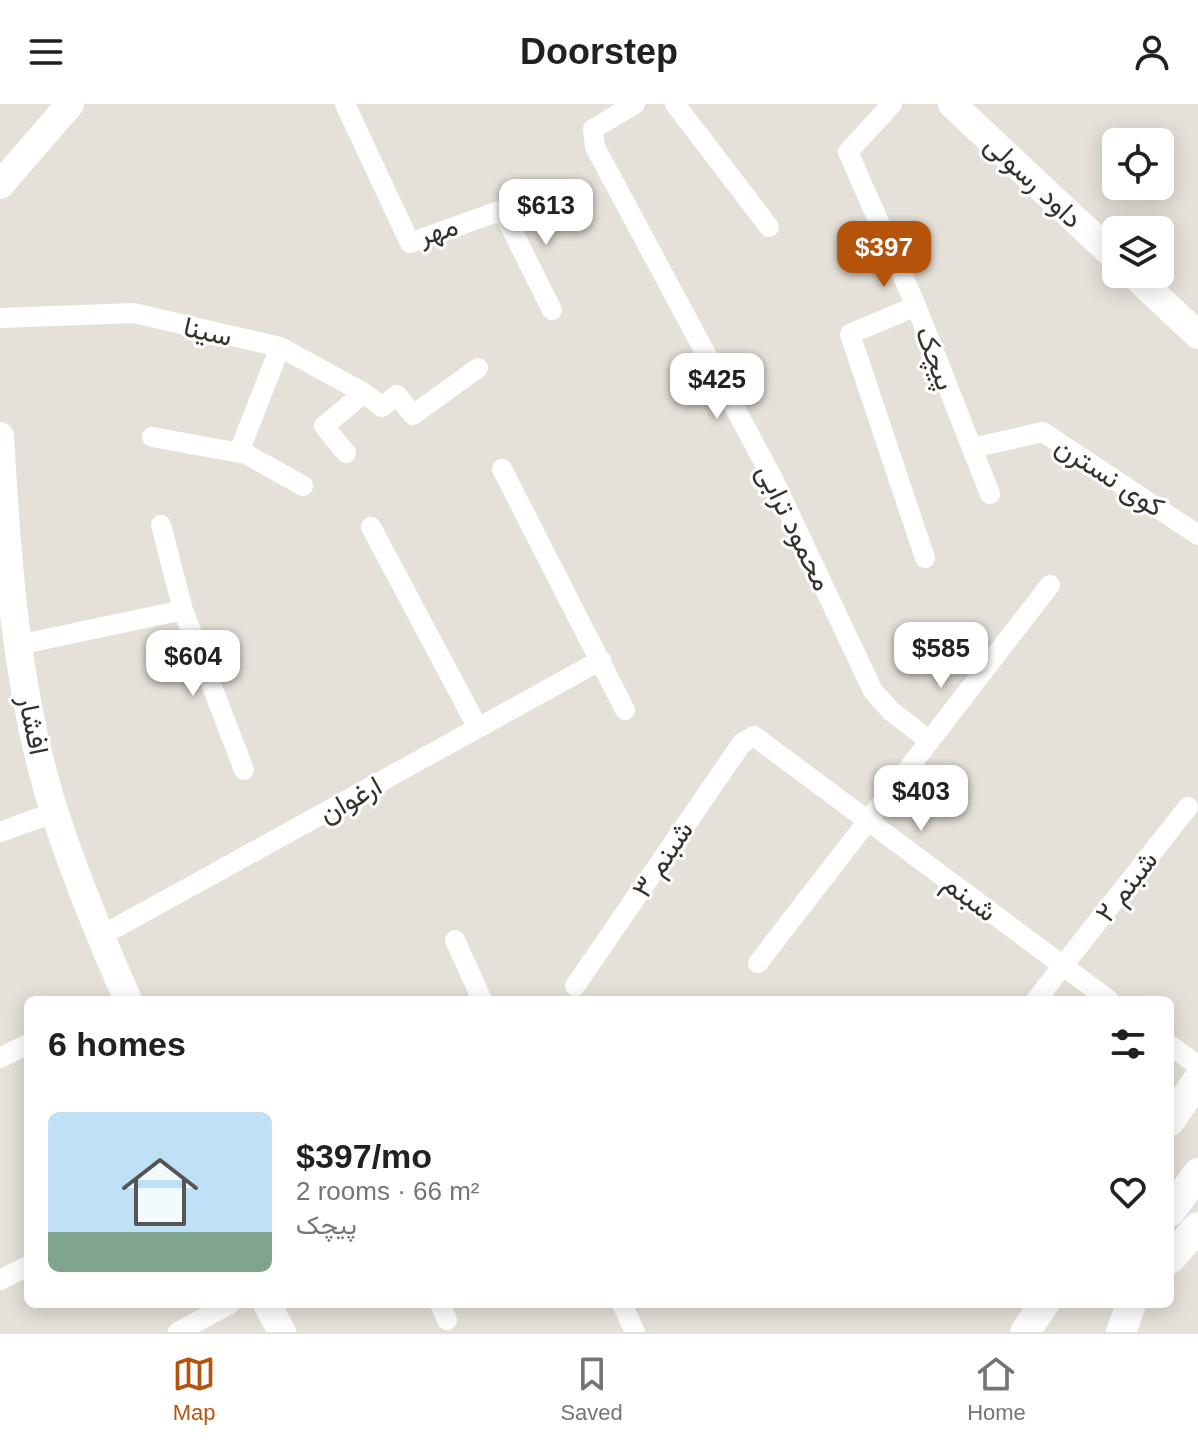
<!DOCTYPE html>
<html lang="en">
<head>
<meta charset="utf-8">
<style>
	body { margin:0; font-family:Helvetica,Vazirmatn,sans-serif; background:#f2f2f2; color:#202124; height:100vh; display:flex; flex-direction:column; font-size:30px; white-space:nowrap }
	* { box-sizing:border-box; margin:0 }
	p { font-size:26px; color:#757577 }
	.icon { flex:none; width:44px; height:44px; fill:none; stroke:currentColor; stroke-width:2; stroke-linecap:round; stroke-linejoin:round }
	.map { position:relative; flex:1; overflow:hidden }
	.drawer { position:absolute; left:24px; top:892px; width:1150px; height:312px; display:flex; flex-direction:column; background:#fff; border-radius:12px; box-shadow:0 4px 20px #0003 }
	.drawer>* { flex:none }
	.tools { position:absolute; left:1102px; top:24px; display:grid; gap:16px }
	.tools a { display:grid; place-items:center; width:72px; height:72px; border-radius:12px; background:#fff; box-shadow:0 4px 20px #0003; font-size:40px }
	.price { position:absolute; translate:-50% -68px; padding:0 18px; border-radius:16px; background:#fff; color:#222; font-size:26px; line-height:52px; filter:drop-shadow(0 2px 4px #0008) }
	.price::after { content:''; position:absolute; left:50%; top:48px; width:24px; height:18px; margin-left:-12px; background:inherit; clip-path:polygon(0 0,100% 0,50% 100%) }
	.price.active { background:#b45309; color:#fff }
	ul { padding:0; list-style:none }
	li { display:flex; align-items:center; gap:24px; height:200px; padding:0 24px }
	li span { display:grid; place-items:center; flex:none; width:224px; height:160px; border-radius:12px; color:#555 }
	li>.icon { margin-inline-start:auto }
	span .icon { width:96px; height:96px; fill:#fffc; stroke-width:1 }
	li b { font-size:34px }
	h2 { display:flex; justify-content:space-between; align-items:center; height:96px; padding:0 24px; font-size:34px }
	header { display:flex; justify-content:space-between; align-items:center; height:104px; padding:0 24px; background:#fff; font-size:36px; font-weight:700 }
	.dock { display:flex; justify-content:space-around; align-items:center; height:112px; border-top:2px solid #e0e0e0; background:#fff; font-size:22px; color:#757577 }
	.dock a { display:grid; justify-items:center; gap:4px }
	.dock .active { color:#b45309 }
	.map>svg:first-child { display:block }
	.lines { fill:none; stroke-linecap:round; stroke-linejoin:round }
	.street { stroke:#fff; stroke-width:20 }
	.secondary { stroke:#fff; stroke-width:28 }
	.primary { stroke:#fff; stroke-width:30 }
	.labels { text-anchor:middle; stroke-width:6; stroke-linejoin:round; paint-order:stroke }
	.street-label { font-size:28px; fill:#34322f; stroke:#fff }
</style>
</head>
<body>
<header><svg class="icon" aria-label="menu" viewBox="0 0 24 24"><path d="M4 6h16M4 12h16M4 18h16"/></svg>Doorstep<svg class="icon" aria-label="person" viewBox="0 0 24 24"><circle cx="12" cy="8" r="4"/><path d="M4 21q1-7 8-7t8 7"/></svg></header>
<div class="map">
<svg width="1198" height="1228" viewBox="0 0 1198 1228">
	<rect width="100%" height="100%" fill="#e5e1d9"/>
	<g class="lines">
		<!-- street -->
		<path class="street" d="M 345,0 L 410,139 L 502,106 L 552,206
			M 635,0 L 593,25 L 595,43 L 773,375 L 873,587 L 891,607 L 930,637
			M 675,0 L 769,123
			M 892,0 L 848,48 L 916,202 L 990,390
			M 916,202 L 850,230 L 925,454
			M 0,214 L 134,209 L 280,243 L 364,289 L 382,303 L 397,291 L 413,311 L 478,264
			M 280,243 L 241,343 L 246,350 L 303,382
			M 152,333 L 246,350
			M 972,344 L 1043,328 L 1198,431
			M 346,349 L 324,322 L 364,289
			M 502,365 L 625,606
			M 161,421 L 183,506 L 244,666
			M 371,423 L 478,624
			M 18,541 L 183,506
			M 0,728 L 55,708
			M 99,833 L 601,556
			M 455,836 L 482,896
			M 758,859 L 1050,481
			M 575,882 L 742,639 L 754,632 L 1109,896
			M 1036,896 L 1188,703
			M 1170,941 L 1198,962
			M 0,954 L 28,940
			M 0,1176 L 28,1162
			M 440,1200 L 447,1216
			M 622,1200 L 635,1228
			M 178,1228 L 230,1200"/>
		<!-- secondary -->
		<path class="secondary" d="M 952,0 L 1116,154
			M 0,81 L 70,0
			M 1133,170 L 1198,231
			M 0,332 C 7,458 16,588 55,710 C 76,773 101,835 128,896
			M 267,1200 L 282,1228"/>
		<!-- primary -->
		<path class="primary" d="M 1170,1017 L 1198,976
			M 1170,1108 L 1198,1069
			M 1170,1155 L 1198,1123
			M 1025,1228 L 1044,1200
			M 1121,1228 L 1131,1200"/>
	</g>
	<g class="labels">
		<!-- street labels -->
		<g class="street-label">
			<text transform="translate(1034 77) rotate(43)" y="10">داود رسولی</text>
			<text transform="translate(438 126) rotate(-17)" y="10">مهر</text>
			<text transform="translate(208 227) rotate(13)" y="10">سینا</text>
			<text transform="translate(936 254) rotate(69)" y="10">پیچک</text>
			<text transform="translate(1110 372) rotate(33)" y="10">کوی نسترن</text>
			<text transform="translate(795 423) rotate(64)" y="10">محمود ترابی</text>
			<text transform="translate(34 621) rotate(78)" y="10">افشار</text>
			<text transform="translate(350 695) rotate(-29)" y="10">ارغوان</text>
			<text transform="translate(662 755) rotate(-56)" y="10">شبنم ۳</text>
			<text transform="translate(1126 782) rotate(-52)" y="10">شبنم ۲</text>
			<text transform="translate(970 793) rotate(37)" y="10">شبنم</text>
		</g>
	</g>
</svg>
<div class="tools">
<a><svg class="icon" aria-label="locate" viewBox="0 0 24 24"><circle cx="12" cy="12" r="6"/><path d="M12 2v4M12 18v4M2 12h4M18 12h4"/></svg></a>
<a><svg class="icon" aria-label="layers" viewBox="0 0 24 24"><path d="M12 4l9 5-9 5-9-5zM3 14l9 5 9-5"/></svg></a>
</div>
<b class="price" style="left:546px;top:143px">$613</b>
<b class="price active" style="left:884px;top:185px">$397</b>
<b class="price" style="left:717px;top:317px">$425</b>
<b class="price" style="left:941px;top:586px">$585</b>
<b class="price" style="left:193px;top:594px">$604</b>
<b class="price" style="left:921px;top:729px">$403</b>
<section class="drawer">
<h2>6 homes<svg class="icon" aria-label="filters" viewBox="0 0 24 24"><path d="M4 7h16M4 17h16"/><circle cx="9" cy="7" r="2"/><circle cx="15" cy="17" r="2"/></svg></h2>
<ul>
<li><span style="background:linear-gradient(#bfe0f5 75%,#7fa58c 0)"><svg class="icon" aria-label="home" viewBox="0 0 24 24"><path d="M3 11l9-7 9 7M6 9v11h12V9"/></svg></span><div><b>$397/mo</b><p>2 rooms · 66 m²</p><p>پیچک</p></div><svg class="icon" aria-label="heart" viewBox="0 0 24 24"><path d="M12 20l-8-8c-3-5 5-10 8-4 3-6 11-1 8 4z"/></svg></li>
</ul>
</section>
</div>
<nav class="dock">
<a class="active"><svg class="icon" aria-label="map" viewBox="0 0 24 24"><path d="M3 6l6-2 6 2 6-2v14l-6 2-6-2-6 2zM9 4v14M15 6v14"/></svg>Map</a>
<a><svg class="icon" aria-label="saved" viewBox="0 0 24 24"><path d="M7 4h10v16l-5-4-5 4z"/></svg>Saved</a>
<a><svg class="icon" aria-label="home" viewBox="0 0 24 24"><path d="M3 11l9-7 9 7M6 9v11h12V9"/></svg>Home</a>
</nav>
</body>
</html>
